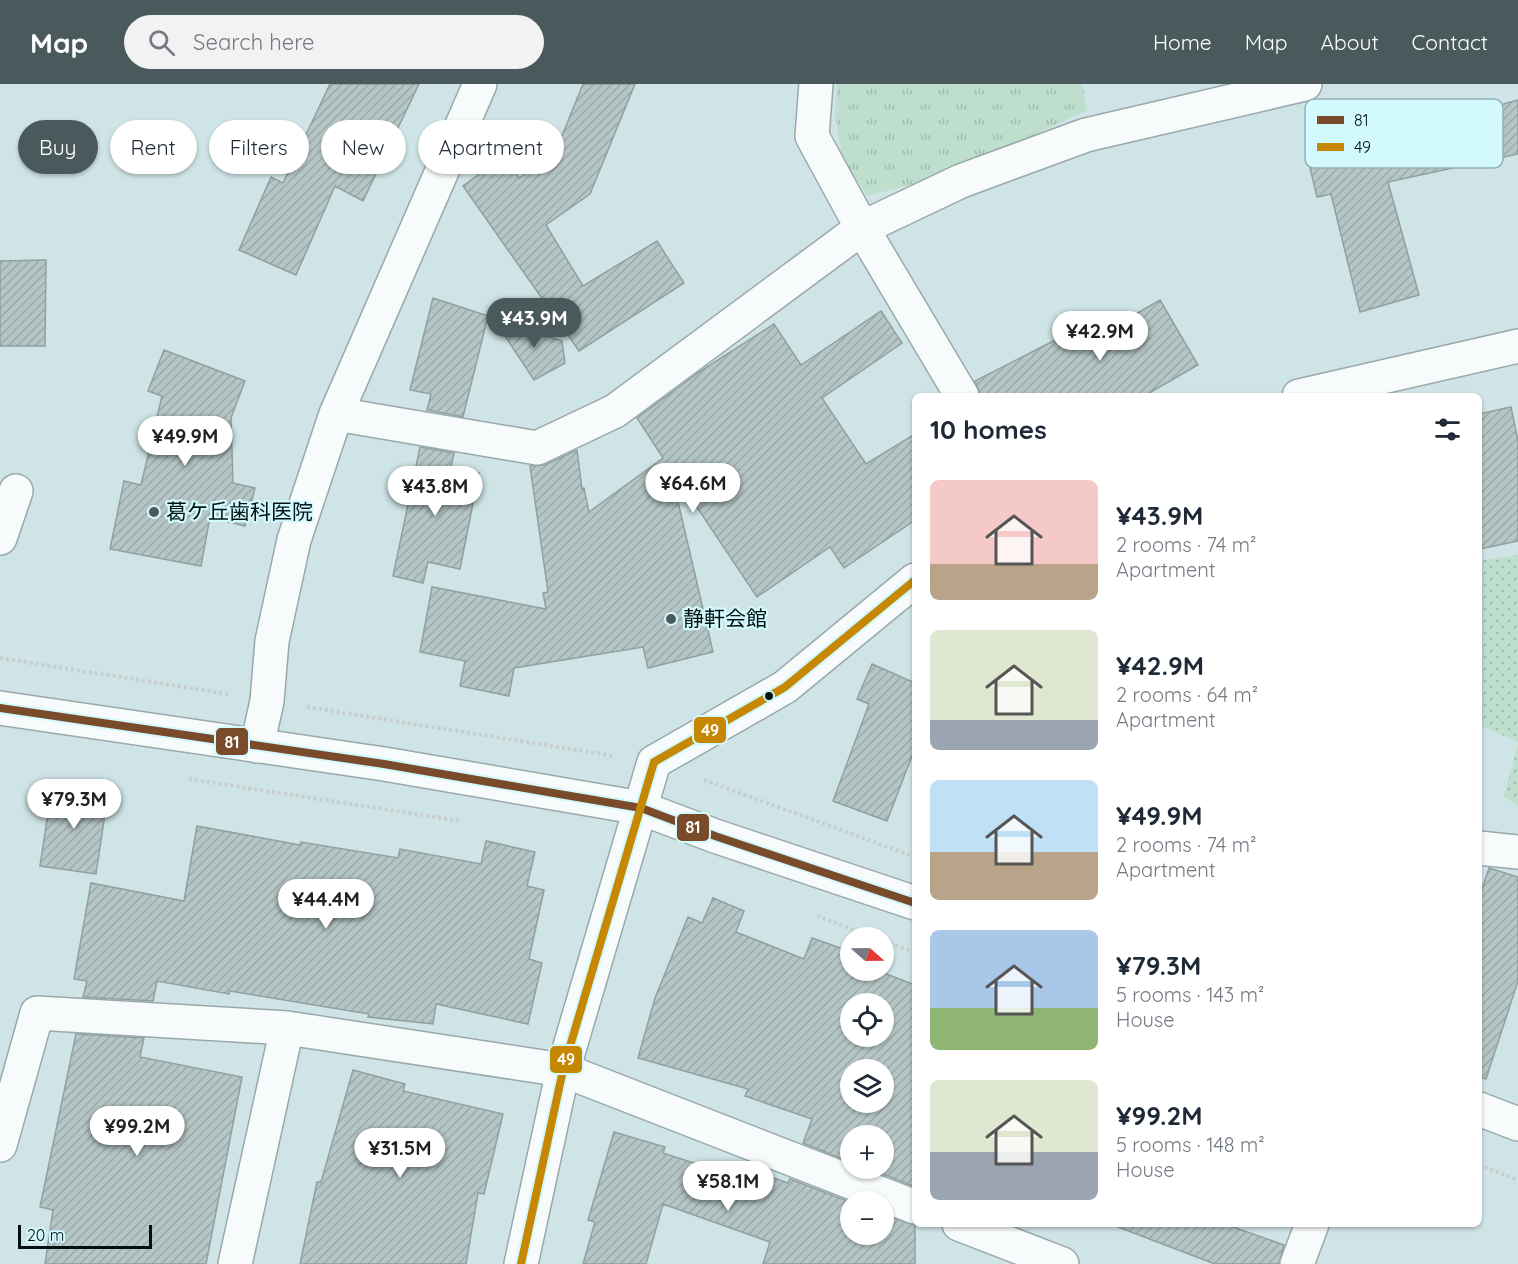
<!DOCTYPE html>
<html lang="en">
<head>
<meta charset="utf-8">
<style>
	body { margin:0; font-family:Quicksand,"Noto Sans JP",sans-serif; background:#f2f2f3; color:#1f2937; height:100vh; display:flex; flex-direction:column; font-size:22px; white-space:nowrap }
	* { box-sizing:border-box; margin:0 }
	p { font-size:20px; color:#747a83 }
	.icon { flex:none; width:33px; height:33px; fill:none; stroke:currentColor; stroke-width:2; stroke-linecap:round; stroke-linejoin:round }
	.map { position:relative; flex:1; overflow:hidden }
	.drawer { position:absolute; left:912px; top:309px; width:570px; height:834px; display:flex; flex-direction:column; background:#fff; border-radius:9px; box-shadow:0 2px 4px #0004 }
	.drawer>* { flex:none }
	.guide { position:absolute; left:18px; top:36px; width:570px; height:54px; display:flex; gap:12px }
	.needle { width:39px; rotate:110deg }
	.buttons { position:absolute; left:840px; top:843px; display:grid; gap:12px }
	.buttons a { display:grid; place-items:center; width:54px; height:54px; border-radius:50%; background:#fff; box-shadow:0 2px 4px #0004; font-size:30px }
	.scale { position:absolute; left:18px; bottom:15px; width:134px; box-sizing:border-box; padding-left:6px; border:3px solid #031011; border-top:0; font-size:16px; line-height:21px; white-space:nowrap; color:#031011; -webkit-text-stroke:4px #d2f9fd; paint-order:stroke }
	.price { position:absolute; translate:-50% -51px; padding:0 14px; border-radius:21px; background:#fff; color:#222; font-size:20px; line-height:39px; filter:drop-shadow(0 2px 3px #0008) }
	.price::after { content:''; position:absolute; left:50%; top:36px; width:18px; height:14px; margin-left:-9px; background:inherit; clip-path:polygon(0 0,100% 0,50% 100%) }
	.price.active { background:#4a5a5c; color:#fff }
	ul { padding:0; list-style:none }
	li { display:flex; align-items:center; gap:18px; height:150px; padding:0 18px }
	li span { display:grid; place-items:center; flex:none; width:168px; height:120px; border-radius:9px; color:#555 }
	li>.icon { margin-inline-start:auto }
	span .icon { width:72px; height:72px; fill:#fffc; stroke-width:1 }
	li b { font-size:26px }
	h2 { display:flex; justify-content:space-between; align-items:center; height:72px; padding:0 18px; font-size:26px }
	.pill { padding:0 21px; border-radius:27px; background:#fff; box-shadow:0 2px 4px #0004; font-size:21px; line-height:54px }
	.pill.active { background:#4a5a5c; color:#fff }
	header { display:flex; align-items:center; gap:36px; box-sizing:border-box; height:84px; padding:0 30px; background:#4a5a5c; color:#fff }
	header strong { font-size:28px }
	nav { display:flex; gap:33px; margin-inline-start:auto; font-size:21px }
	.search { width:420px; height:54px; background:#f2f2f3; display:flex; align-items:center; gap:15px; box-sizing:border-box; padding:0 21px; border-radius:33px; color:#747a83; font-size:22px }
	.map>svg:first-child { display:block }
	.grass { fill:url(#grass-dots) }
	.park { fill:url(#park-tufts) }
	.building { fill:url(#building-hatch); stroke:#90a09f; stroke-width:1.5; fill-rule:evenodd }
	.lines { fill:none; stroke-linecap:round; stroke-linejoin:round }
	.minor-casing { stroke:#99a9aa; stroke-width:36 }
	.tertiary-casing { stroke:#99a9aa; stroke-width:36 }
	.path { stroke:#c7cece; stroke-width:4; stroke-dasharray:3 3; stroke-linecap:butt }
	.minor { stroke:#f8fbfb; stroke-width:33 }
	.tertiary { stroke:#f8fbfb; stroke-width:33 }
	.bus-1-casing { stroke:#d2f9fd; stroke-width:12 }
	.bus-2-casing { stroke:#d2f9fd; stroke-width:12 }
	.bus-1 { stroke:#7a4b2a; stroke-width:8 }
	.bus-2 { stroke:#c68803; stroke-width:8 }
	.poi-dot { fill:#4a5a5c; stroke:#d2f9fd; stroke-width:2 }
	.bus-dot { fill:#031011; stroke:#d2f9fd; stroke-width:2 }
	.labels { text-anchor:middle; stroke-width:4.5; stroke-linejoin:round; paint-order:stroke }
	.poi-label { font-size:21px; fill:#031011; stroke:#d2f9fd; text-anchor:start }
	.key { fill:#d2f9fd; stroke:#94b3b6; stroke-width:1.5 }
	.key-label { font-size:16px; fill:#031011 }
	.line-badge { stroke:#d2f9fd; stroke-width:2 }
	.badge-label { font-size:16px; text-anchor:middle; font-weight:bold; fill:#fff }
</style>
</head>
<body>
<header>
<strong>Map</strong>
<div class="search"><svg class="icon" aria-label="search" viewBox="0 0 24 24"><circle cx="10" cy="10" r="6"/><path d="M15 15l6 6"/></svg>Search here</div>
<nav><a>Home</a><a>Map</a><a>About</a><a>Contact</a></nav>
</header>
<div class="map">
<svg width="1518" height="1180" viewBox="0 0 1518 1180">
	<defs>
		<pattern id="grass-dots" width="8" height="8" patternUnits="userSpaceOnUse" patternTransform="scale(1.5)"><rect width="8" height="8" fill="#bedece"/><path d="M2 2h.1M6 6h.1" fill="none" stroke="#a2bdb0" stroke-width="1.8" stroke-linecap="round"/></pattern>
		<pattern id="park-tufts" width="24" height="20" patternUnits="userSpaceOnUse" patternTransform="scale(1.5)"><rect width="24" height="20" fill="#bedece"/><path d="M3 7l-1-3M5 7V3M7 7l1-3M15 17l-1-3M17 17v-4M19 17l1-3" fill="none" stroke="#a2bdb0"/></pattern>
		<pattern id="building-hatch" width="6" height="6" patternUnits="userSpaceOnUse" patternTransform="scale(1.5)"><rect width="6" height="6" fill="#b6c6c6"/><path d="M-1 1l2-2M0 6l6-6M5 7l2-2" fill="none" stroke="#9ba9a9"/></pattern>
	</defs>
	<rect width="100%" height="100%" fill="#cfe4e6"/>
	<!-- grass -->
	<path class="grass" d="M 1518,471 L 1518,658 L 1479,641 L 1479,477 Z
		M 1518,660 L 1518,722 L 1504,712 Z"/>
	<!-- park -->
	<path class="park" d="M 837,0 L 1082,0 L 1087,26 L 952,90 L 867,112 L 842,74 L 835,32 Z"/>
	<!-- building -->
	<path class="building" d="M 330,0 L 419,0 L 363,117 L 335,102 L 296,191 L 239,166 L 271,93 L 283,99 Z
		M 583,0 L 635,0 L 590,110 L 546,141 L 583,202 L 657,157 L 684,199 L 579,267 L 463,102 L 504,72 L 519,94 L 555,69 Z
		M 1518,16 L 1518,70 L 1388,98 L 1419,211 L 1360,228 L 1331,110 L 1317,113 L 1310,84 L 1411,58 L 1408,46 Z
		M 46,176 L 45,262 L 0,262 L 0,177 Z
		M 433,214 L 488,232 L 463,333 L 427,326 L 431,310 L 410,306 Z
		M 1160,216 L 1198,281 L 1144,312 L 981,312 L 975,297 L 1067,250 L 1075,265 Z
		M 881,227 L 902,259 L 822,314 L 866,380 L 915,350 L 915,436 L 844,484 L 830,463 L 757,513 L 670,383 L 713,568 L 648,584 L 643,563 L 514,584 L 509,612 L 460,602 L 465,577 L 420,568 L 432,503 L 546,525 L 543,509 L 548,508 L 530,382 L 545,381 L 577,366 L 582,405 L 584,404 L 589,428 L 663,374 L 637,334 L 702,286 L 774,240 L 801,281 Z
		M 493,234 L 562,257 L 565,279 L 534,296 Z
		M 164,266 L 245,297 L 231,334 L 233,399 L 255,404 L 245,442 L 210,433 L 201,482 L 110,465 L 124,397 L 141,401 L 162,312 L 148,307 Z
		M 1511,323 L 1518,357 L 1518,457 L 1479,465 L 1479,330 Z
		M 420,363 L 454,369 L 448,397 L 479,389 L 460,485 L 428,478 L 423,499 L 393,492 Z
		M 872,580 L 915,599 L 915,664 L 887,737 L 833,717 L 869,620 L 857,615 Z
		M 52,702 L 108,710 L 96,790 L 40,782 Z
		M 197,742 L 300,761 L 301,758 L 398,774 L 400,765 L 481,780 L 486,757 L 535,768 L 527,802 L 544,806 L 529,875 L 542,879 L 528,940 L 436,920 L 433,940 L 368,933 L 369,930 L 230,907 L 229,910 L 157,897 L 153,917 L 83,913 L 87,897 L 74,895 L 91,799 L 184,817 Z
		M 1489,784 L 1518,793 L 1518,897 L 1486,995 L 1479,993 L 1479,814 Z
		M 713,814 L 744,827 L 736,848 L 804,875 L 812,854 L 846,866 L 843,874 L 850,877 L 850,886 L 876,886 L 915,901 L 915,1103 L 868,1084 L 884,1084 L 884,1052 L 850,1052 L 850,1078 L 803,1059 L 812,1035 L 745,1012 L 748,1005 L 638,974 L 655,914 L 688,833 L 702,839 ZM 850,920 L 884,920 L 884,952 L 850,952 ZM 850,986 L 884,986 L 884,1018 L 850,1018 Z
		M 76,950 L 144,954 L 140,973 L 242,993 L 206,1180 L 45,1180 L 53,1126 L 40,1123 Z
		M 353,986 L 405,1000 L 403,1007 L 503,1030 L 484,1110 L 478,1109 L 466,1180 L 300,1180 L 317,1098 L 321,1098 Z
		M 614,1048 L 665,1063 L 663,1069 L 770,1104 L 774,1094 L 788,1099 L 790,1095 L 850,1118 L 850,1150 L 884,1150 L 884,1131 L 915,1141 L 915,1180 L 763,1180 L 770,1158 L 663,1120 L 646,1180 L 583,1180 L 595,1138 L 588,1136 Z
		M 1119,1140 L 1225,1140 L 1284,1161 L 1279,1180 L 1215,1180 L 1118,1143 Z"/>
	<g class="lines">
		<defs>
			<path id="minor" d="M 816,0 L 812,52 L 862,144 L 962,312
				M 336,330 L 537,364 L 615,327 L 862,144 L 961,97 L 1086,51 L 1305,0
				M 0,454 L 16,407
				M 257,662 L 267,617 L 272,557 L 294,456 L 336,330 L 480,0
				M 1479,764 L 1518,768
				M 0,1061 L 37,929 L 287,944 L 563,986 L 915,1123
				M 959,1140 L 1062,1180
				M 235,1180 L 287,944
				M 1297,1180 L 1312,1140"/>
			<path id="tertiary" d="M 1299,312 L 1518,262
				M 0,624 L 384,680 L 641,724 L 715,752 L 915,819
				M 1479,1025 L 1518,1040
				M 521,1180 L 563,986 L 654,678 L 785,603 L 915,496"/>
		</defs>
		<!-- minor casing -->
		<use href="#minor" class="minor-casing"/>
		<!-- tertiary casing -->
		<use href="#tertiary" class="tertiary-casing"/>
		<!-- path -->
		<path class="path" d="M 0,574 L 228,610
			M 307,623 L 614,672
			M 189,695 L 460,737
			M 704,696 L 915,773
			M 817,832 L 875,854
			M 884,857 L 915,868
			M 1479,1081 L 1518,1096"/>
		<!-- minor -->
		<use href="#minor" class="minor"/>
		<!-- tertiary -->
		<use href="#tertiary" class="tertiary"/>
		<defs>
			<path id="bus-1" d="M 0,624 L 384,680 L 641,724 L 715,752 L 915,819"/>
			<path id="bus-2" d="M 521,1180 L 563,986 L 654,678 L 785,603 L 915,496"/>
		</defs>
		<!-- bus-1 casing -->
		<use href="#bus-1" class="bus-1-casing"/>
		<!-- bus-2 casing -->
		<use href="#bus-2" class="bus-2-casing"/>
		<!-- bus-1 -->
		<use href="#bus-1" class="bus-1"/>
		<!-- bus-2 -->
		<use href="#bus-2" class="bus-2"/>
	</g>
	<!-- markers -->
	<g class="poi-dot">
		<circle cx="154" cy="428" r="6"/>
		<circle cx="671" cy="535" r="6"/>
	</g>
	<circle class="bus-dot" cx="769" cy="612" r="5"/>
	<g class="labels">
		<!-- poi labels -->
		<g class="poi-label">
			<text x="166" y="435">葛ケ丘歯科医院</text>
			<text x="683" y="542">静軒会館</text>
		</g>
	</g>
	<!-- legend -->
	<rect x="1305" y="15" width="198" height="69" rx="9" class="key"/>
	<rect x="1317" y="32" width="27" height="8" fill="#7a4b2a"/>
	<rect x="1317" y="59" width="27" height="8" fill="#c68803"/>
	<g class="key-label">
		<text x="1354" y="42">81</text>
		<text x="1354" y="69">49</text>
	</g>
	<g class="line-badge">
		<rect x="693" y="632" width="34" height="28" rx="6" fill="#c68803"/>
		<rect x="215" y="643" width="34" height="29" rx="6" fill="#7a4b2a"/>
		<rect x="676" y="729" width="34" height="29" rx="6" fill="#7a4b2a"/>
		<rect x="549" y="961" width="34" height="29" rx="6" fill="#c68803"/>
	</g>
	<g class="badge-label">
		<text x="710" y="652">49</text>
		<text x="232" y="664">81</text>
		<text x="693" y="749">81</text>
		<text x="566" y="981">49</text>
	</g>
</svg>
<div class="buttons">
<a><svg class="needle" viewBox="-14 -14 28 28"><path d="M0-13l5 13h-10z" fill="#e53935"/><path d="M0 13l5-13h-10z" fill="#747a83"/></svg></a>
<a><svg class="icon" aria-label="locate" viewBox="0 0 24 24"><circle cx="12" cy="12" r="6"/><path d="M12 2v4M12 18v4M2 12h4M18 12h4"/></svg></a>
<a><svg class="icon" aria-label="layers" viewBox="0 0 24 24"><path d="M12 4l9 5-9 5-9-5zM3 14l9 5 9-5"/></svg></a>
<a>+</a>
<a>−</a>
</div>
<div class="scale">20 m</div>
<b class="price active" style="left:534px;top:265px">¥43.9M</b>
<b class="price" style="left:1100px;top:278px">¥42.9M</b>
<b class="price" style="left:185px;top:383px">¥49.9M</b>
<b class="price" style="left:693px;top:430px">¥64.6M</b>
<b class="price" style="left:435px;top:433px">¥43.8M</b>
<b class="price" style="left:74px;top:746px">¥79.3M</b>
<b class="price" style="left:326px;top:846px">¥44.4M</b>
<b class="price" style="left:137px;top:1073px">¥99.2M</b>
<b class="price" style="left:400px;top:1095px">¥31.5M</b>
<b class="price" style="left:728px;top:1128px">¥58.1M</b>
<div class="guide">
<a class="pill active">Buy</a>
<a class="pill">Rent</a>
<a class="pill">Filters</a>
<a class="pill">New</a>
<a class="pill">Apartment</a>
</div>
<section class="drawer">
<h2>10 homes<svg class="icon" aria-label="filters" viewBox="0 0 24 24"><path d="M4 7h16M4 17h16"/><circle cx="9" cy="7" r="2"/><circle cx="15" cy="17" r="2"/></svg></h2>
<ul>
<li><span style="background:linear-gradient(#f6c9c9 70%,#b9a48a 0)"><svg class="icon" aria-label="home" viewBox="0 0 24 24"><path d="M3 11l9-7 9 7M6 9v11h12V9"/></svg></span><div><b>¥43.9M</b><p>2 rooms · 74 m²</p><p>Apartment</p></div></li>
<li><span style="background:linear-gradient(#dfe7d0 75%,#9aa5b1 0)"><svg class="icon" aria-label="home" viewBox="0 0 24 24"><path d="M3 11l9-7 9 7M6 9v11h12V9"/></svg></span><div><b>¥42.9M</b><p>2 rooms · 64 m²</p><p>Apartment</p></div></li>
<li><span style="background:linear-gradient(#bfe0f5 60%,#b9a48a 0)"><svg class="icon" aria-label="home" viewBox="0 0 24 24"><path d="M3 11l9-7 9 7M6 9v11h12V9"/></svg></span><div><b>¥49.9M</b><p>2 rooms · 74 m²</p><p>Apartment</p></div></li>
<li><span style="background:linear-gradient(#a9c7e8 65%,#8fb573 0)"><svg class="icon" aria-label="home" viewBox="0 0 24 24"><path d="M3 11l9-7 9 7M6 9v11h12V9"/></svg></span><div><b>¥79.3M</b><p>5 rooms · 143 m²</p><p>House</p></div></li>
<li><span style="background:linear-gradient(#dfe7d0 60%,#9aa5b1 0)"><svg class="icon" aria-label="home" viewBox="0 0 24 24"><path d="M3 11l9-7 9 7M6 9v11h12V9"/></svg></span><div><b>¥99.2M</b><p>5 rooms · 148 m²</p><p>House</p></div></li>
</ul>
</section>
</div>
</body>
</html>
